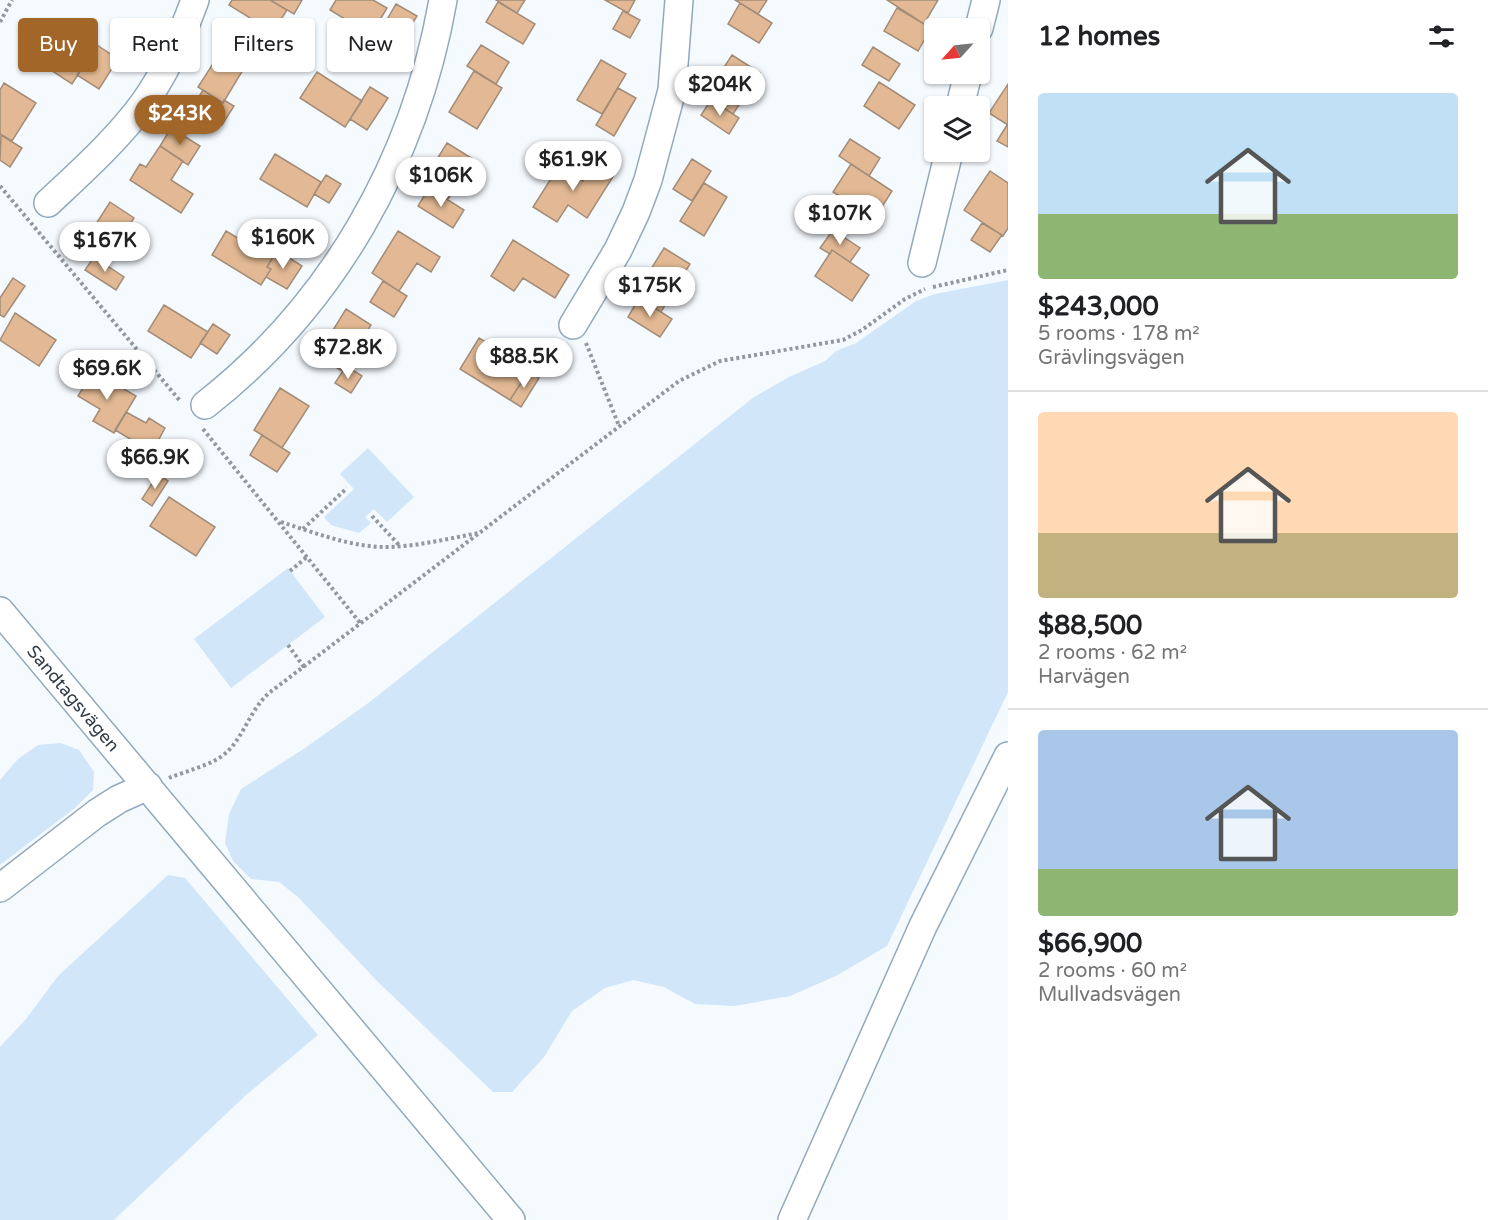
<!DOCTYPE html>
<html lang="en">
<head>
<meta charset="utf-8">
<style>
	body { margin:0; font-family:"Varela Round",sans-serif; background:#f6f6f6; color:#202124; height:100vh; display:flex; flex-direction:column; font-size:22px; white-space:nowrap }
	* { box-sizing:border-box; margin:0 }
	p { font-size:20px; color:#757577 }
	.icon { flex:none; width:33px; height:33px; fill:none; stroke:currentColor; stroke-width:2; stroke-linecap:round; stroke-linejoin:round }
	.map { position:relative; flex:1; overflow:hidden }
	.side { display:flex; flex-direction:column; background:#fff; width:480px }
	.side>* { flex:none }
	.top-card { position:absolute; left:18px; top:18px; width:570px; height:54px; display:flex; gap:12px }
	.needle { width:39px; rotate:243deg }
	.controls { position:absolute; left:924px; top:18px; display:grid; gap:12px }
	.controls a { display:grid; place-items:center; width:66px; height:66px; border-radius:6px; background:#fff; box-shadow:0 2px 4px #0004; font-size:30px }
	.price { position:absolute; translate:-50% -51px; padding:0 14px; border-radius:21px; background:#fff; color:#222; font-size:20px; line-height:39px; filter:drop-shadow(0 2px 3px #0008) }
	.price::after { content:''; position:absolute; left:50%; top:36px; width:18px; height:14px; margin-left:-9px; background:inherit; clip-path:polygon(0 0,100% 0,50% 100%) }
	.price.on { background:#a26629; color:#fff }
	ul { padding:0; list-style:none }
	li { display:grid; align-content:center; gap:12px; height:318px; padding:0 30px }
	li+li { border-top:2px solid #e0e0e0 }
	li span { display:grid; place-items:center; height:186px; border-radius:6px; color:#555 }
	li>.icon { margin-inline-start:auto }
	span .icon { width:108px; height:108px; fill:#fffc; stroke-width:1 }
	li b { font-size:26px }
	h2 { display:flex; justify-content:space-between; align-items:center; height:72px; padding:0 30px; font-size:26px }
	.chip { padding:0 21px; border-radius:6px; background:#fff; box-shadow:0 2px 4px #0004; font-size:21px; line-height:54px }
	.chip.on { background:#a26629; color:#fff }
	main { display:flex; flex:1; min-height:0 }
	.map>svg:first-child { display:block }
	.green { fill:#d1e6f9 }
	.building { fill:#e2b994; stroke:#a38c78; stroke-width:1.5 }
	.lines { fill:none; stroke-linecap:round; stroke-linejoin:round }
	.minor-casing { stroke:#92a9bd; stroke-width:30 }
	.path { stroke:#91989f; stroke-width:4; stroke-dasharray:3 3; stroke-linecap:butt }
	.minor { stroke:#fff; stroke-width:27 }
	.labels { text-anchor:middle; stroke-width:6; stroke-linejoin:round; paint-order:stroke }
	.street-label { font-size:18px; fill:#353e47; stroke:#fff }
</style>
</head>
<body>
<main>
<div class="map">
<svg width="1008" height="1220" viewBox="0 0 1008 1220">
	<rect width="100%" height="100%" fill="#f5faff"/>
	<!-- green -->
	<path class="green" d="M 1008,280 L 1008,692 L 887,946 L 836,976 L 790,996 L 735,1006 L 695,1004 L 664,987 L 633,980 L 605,988 L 572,1011 L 544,1057 L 512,1092 L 493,1092 L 378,982 L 298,897 L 279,882 L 251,879 L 233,861 L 225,843 L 229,814 L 241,789 L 305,748 L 371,701 L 754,397 L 789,377 L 825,361 L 836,351 L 856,343 L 916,301 L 935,294 Z
		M 368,448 L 414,497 L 387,522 L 374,509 L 365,517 L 371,523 L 359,533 L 331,525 L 324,517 L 354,489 L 340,474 Z
		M 288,568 L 325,617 L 231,688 L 194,639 Z
		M 61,743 L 79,750 L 94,772 L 93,790 L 75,808 L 0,865 L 0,780 L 18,759 L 38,745 Z
		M 168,875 L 185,878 L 318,1035 L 245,1096 L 114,1220 L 0,1220 L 0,1047 L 26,1019 L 58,976 Z"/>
	<!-- building -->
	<path class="building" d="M 232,0 L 270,0 L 287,10 L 273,32 L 229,5 Z
		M 270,0 L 302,0 L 294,14 Z
		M 336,0 L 373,0 L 387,8 L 371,35 L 330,10 Z
		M 496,0 L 525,0 L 517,13 Z
		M 605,0 L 635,0 L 628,13 Z
		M 735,0 L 767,0 L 758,14 Z
		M 887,0 L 938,0 L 924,24 Z
		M 498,2 L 535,24 L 523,44 L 486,22 Z
		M 740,3 L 772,23 L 759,43 L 728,24 Z
		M 396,4 L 417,16 L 401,42 L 381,30 Z
		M 897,8 L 931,28 L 918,51 L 884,31 Z
		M 623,11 L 640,20 L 630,38 L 613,29 Z
		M 47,32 L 88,59 L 72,84 L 31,57 Z
		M 97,45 L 118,59 L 99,89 L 77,75 Z
		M 225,45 L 249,60 L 223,103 L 198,87 Z
		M 481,45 L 509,62 L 496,84 L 467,66 Z
		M 873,47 L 900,64 L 889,81 L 862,65 Z
		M 732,55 L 760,73 L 733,114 L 705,96 Z
		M 601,60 L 626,74 L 602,114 L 577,100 Z
		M 474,71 L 502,88 L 477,129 L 449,112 Z
		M 317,72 L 362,101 L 345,127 L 300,98 Z
		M 879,82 L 915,105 L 899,129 L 864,106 Z
		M 4,83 L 36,103 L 12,141 L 0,134 L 0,90 Z
		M 1008,84 L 1008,125 L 989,113 Z
		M 370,87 L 388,98 L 367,130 L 350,119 Z
		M 618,88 L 636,98 L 614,136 L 596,125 Z
		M 203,90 L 223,103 L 224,100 L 234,106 L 222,125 L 193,106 Z
		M 711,100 L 739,118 L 729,134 L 701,115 Z
		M 1007,125 L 1008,125 L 1008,147 L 997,141 Z
		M 171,128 L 200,146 L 188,165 L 160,146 Z
		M 1,135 L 22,148 L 10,167 L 0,160 Z
		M 850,139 L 880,158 L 869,176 L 839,156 Z
		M 447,143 L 473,159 L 448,199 L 422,183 Z
		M 160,146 L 183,161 L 171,180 L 193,194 L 181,213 L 130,180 L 140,164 L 146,167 Z
		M 275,154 L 321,182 L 307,207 L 260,179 Z
		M 692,159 L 711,171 L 692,201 L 673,189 Z
		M 595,162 L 614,175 L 587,218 L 568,205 L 557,222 L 533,207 L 559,166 L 583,181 Z
		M 851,164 L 892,191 L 875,218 L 833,192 Z
		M 990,171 L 1008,183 L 1008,228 L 1003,236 L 964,210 Z
		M 326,175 L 341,184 L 329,203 L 314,194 Z
		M 704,183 L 727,197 L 704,236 L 680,221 Z
		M 429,188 L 464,210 L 453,228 L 418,206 Z
		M 110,202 L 134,218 L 104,264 L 80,249 Z
		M 982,223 L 1002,235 L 990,252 L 971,240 Z
		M 833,230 L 860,248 L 850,262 L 832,250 L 830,254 L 820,248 Z
		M 226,231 L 256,249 L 259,244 L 275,254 L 267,267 L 271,269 L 261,285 L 212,255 Z
		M 398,231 L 440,257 L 431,272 L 417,263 L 399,291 L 372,273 Z
		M 513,240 L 569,275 L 555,298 L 523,278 L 514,291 L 491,276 Z
		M 664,248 L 690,264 L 661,312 L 635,295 Z
		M 277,250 L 302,266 L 287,289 L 266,277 L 271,269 L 267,267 Z
		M 832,250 L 869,275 L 852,301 L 815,276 Z
		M 94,257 L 124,277 L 116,290 L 85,270 Z
		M 13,278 L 25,286 L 4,317 L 0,315 L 0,298 Z
		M 383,281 L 407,296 L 394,317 L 370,302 Z
		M 639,298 L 672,319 L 660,337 L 628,317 Z
		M 164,305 L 208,332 L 191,358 L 148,331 Z
		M 346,309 L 371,325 L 342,371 L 317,356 Z
		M 15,313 L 56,340 L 39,366 L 0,340 Z
		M 213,324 L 230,335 L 217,354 L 200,343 Z
		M 479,338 L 530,369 L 510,400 L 460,369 Z
		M 346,366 L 362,376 L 351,393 L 335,383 Z
		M 93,371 L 136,396 L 114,433 L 93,421 L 100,409 L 78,396 Z
		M 528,372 L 539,378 L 521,407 L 510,400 Z
		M 280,388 L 309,406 L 282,448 L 254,430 Z
		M 126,412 L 146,423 L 149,418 L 165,428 L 152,452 L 115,430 Z
		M 262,435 L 290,453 L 277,472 L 250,455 Z
		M 158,474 L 168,481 L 152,506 L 142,499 Z
		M 169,497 L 215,527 L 196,556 L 150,526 Z"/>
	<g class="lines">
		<defs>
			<g id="minor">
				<path d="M 979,28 L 986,0"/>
				<path d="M 960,106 L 968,74"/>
				<path d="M 48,203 C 81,172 117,140 144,103 C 166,72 182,36 195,0"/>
				<path d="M 922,263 L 949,152"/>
				<path d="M 573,325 L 618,250 L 636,212 L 648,180 L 672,90 L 679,0"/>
				<path d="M 205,405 C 333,305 415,160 443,0"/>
				<path id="s1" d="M 0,611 L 511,1220"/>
				<path d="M 0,888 L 97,813 L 119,799 L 148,786"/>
				<path d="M 792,1220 L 923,926 L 1008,756"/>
			</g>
		</defs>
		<!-- minor casing -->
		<use href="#minor" class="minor-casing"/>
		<!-- path -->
		<path class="path" d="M 0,22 L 12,0
			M 0,186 L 181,402
			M 933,287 L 1008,270
			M 586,343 L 619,426
			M 203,429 L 361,624
			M 372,516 L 400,546
			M 281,522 C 316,533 353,548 390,547 C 420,546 450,538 479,533
			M 303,529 L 347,488
			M 290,571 L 307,557
			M 288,645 L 304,667
			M 169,778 C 188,770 215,765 229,750 C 245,733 251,709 269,693 L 679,381 L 720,361 L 843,340 L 862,330 L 905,299 L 925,289"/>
		<!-- minor -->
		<use href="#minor" class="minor"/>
	</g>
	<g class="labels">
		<!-- street labels -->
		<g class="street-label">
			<text dy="6" stroke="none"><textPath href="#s1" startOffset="114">Sandtagsvägen</textPath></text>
		</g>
	</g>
</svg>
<div class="controls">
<a><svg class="needle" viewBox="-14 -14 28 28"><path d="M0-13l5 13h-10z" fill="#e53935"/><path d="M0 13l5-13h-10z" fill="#757577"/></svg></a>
<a><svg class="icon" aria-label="layers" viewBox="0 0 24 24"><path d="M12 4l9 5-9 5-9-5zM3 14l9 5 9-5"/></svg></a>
</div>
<b class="price" style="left:720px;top:117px">$204K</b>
<b class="price on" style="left:180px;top:146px">$243K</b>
<b class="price" style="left:573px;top:192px">$61.9K</b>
<b class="price" style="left:441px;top:208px">$106K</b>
<b class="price" style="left:840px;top:246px">$107K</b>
<b class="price" style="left:283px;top:270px">$160K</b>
<b class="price" style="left:105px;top:273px">$167K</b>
<b class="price" style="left:650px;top:318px">$175K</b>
<b class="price" style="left:348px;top:380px">$72.8K</b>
<b class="price" style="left:524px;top:389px">$88.5K</b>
<b class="price" style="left:107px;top:401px">$69.6K</b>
<b class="price" style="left:155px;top:490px">$66.9K</b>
<div class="top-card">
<a class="chip on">Buy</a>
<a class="chip">Rent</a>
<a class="chip">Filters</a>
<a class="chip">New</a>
</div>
</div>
<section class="side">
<h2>12 homes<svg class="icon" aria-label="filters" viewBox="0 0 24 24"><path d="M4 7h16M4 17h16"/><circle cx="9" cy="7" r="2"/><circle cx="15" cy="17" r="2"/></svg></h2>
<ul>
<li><span style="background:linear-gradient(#bfe0f5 65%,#8fb573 0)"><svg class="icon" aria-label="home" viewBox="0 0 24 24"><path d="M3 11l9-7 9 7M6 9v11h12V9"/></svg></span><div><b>$243,000</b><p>5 rooms · 178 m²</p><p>Grävlingsvägen</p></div></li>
<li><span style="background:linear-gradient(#ffd9b3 65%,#c2b280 0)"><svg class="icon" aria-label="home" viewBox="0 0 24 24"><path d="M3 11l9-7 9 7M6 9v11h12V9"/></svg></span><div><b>$88,500</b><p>2 rooms · 62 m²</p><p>Harvägen</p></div></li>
<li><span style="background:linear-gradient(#a9c7e8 75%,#8fb573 0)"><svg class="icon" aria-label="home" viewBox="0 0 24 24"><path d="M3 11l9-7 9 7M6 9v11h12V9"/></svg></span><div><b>$66,900</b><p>2 rooms · 60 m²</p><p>Mullvadsvägen</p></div></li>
</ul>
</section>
</main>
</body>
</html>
